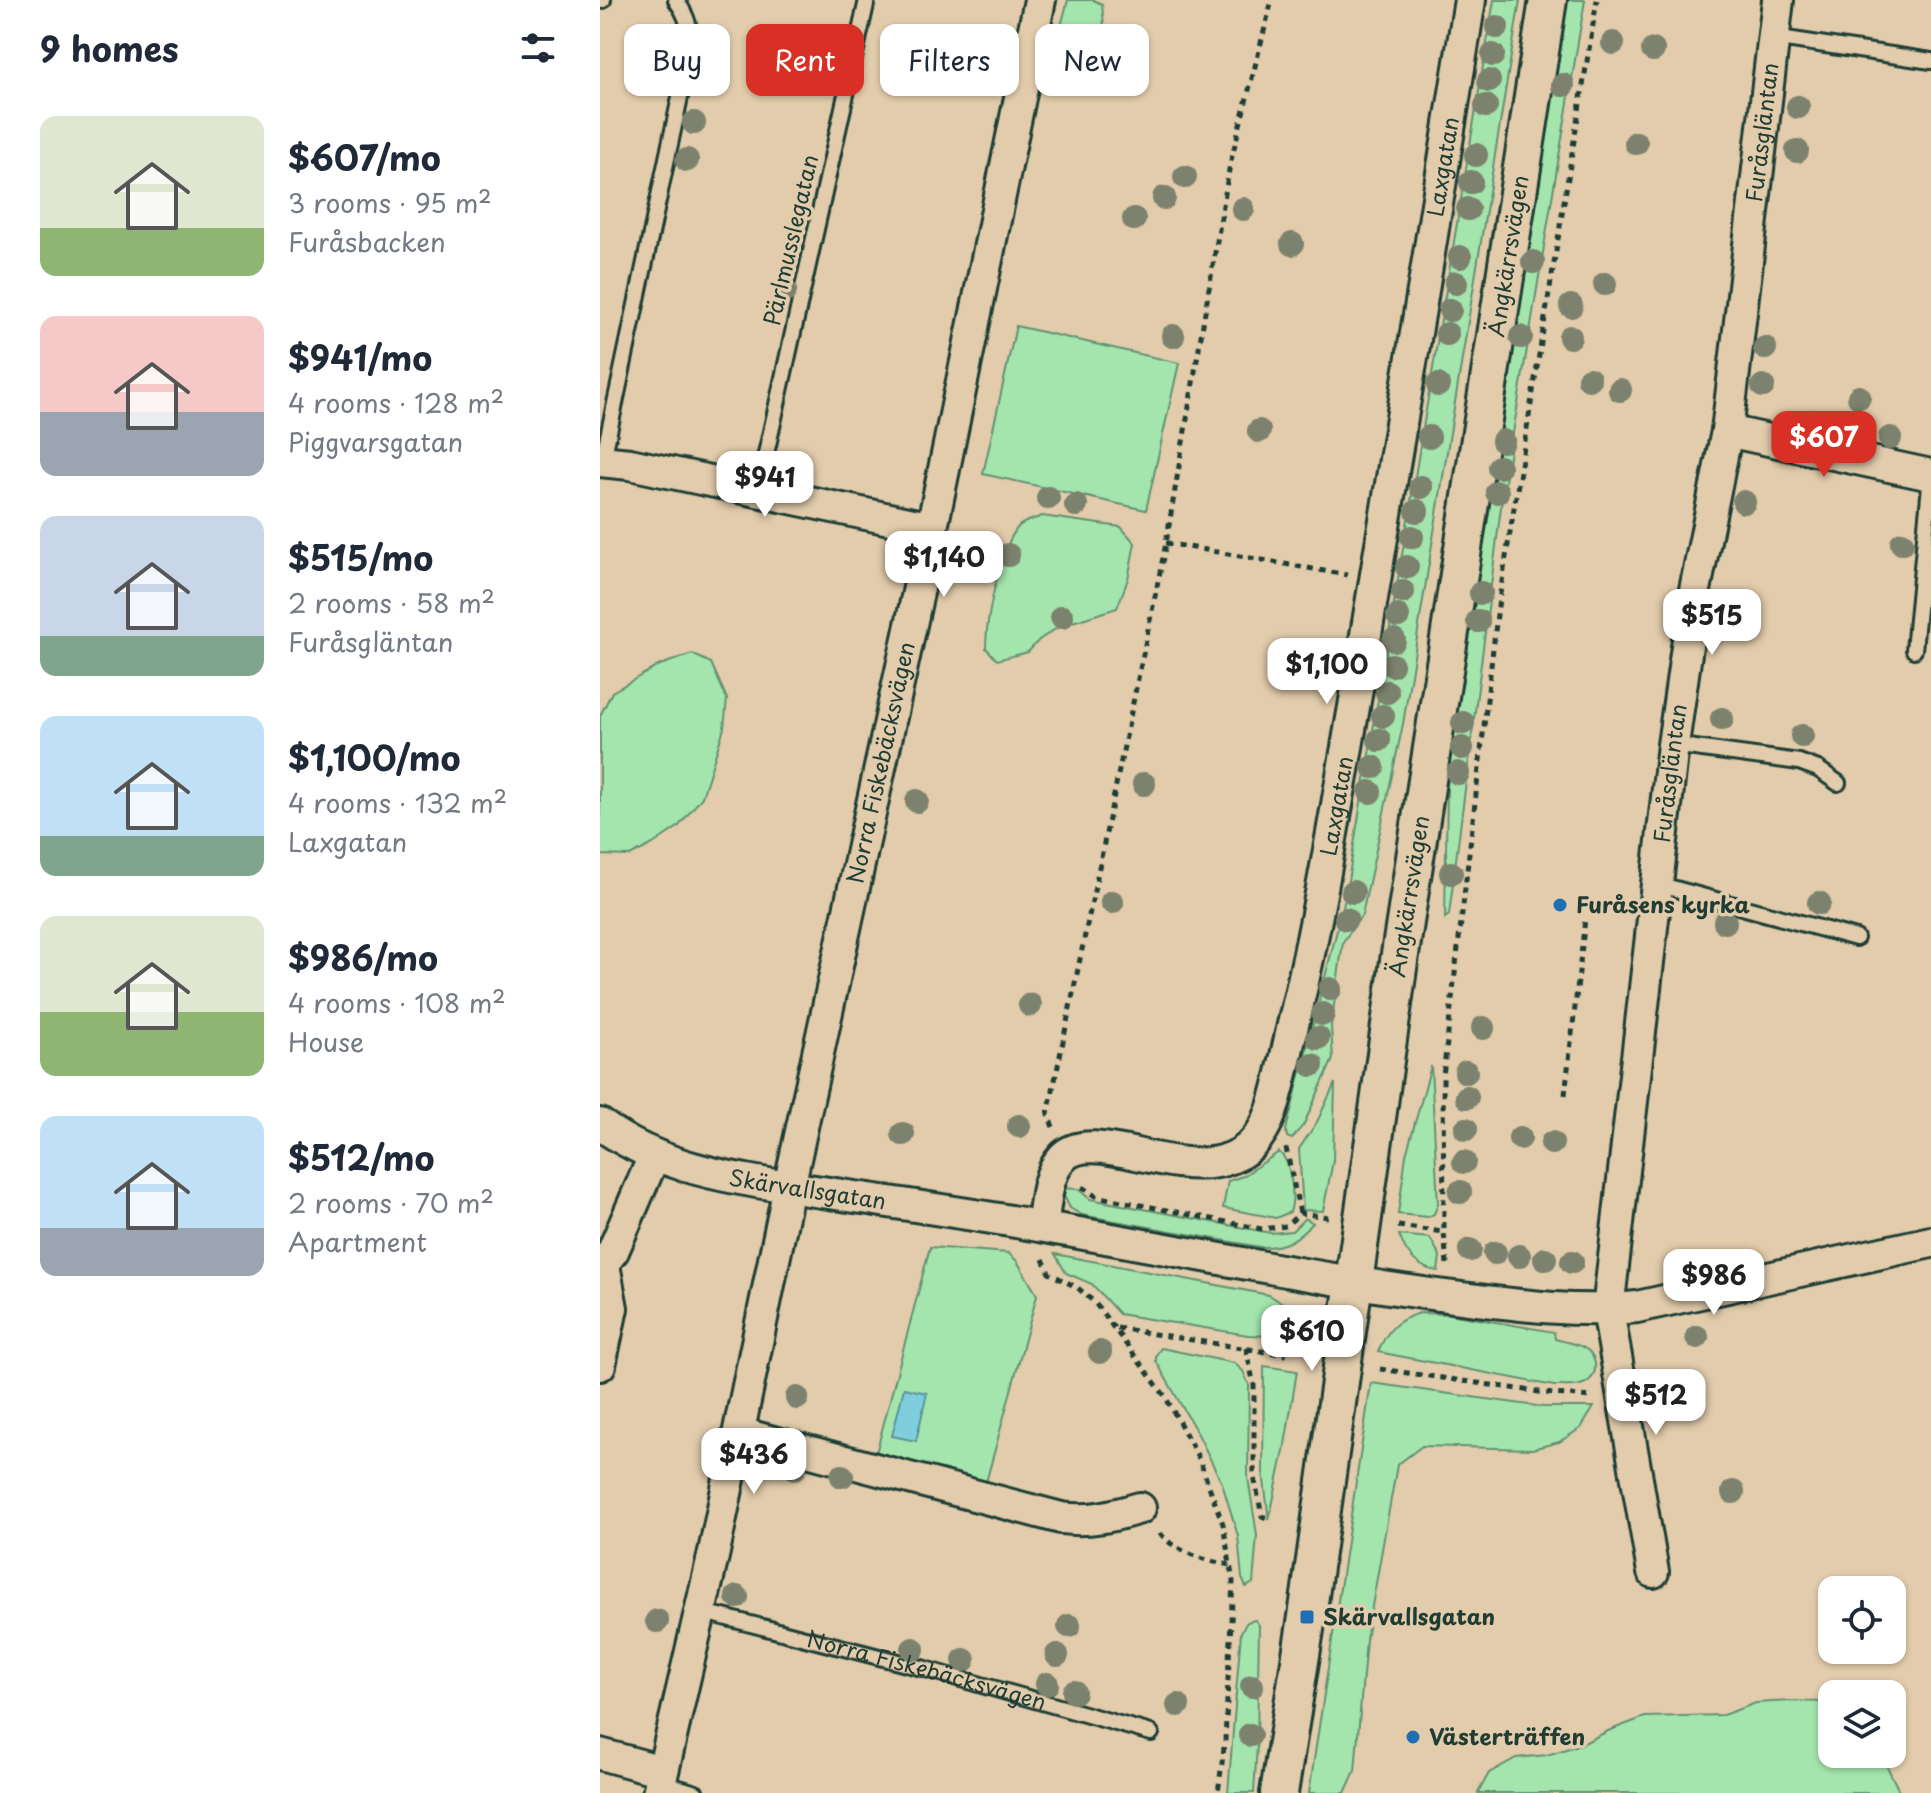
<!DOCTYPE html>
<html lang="en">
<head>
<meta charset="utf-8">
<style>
	body { margin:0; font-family:"Playpen Sans",sans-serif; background:#f6f6f7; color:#1f2937; height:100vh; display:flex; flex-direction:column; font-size:30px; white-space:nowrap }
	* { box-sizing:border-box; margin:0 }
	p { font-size:26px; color:#747a83 }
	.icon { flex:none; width:44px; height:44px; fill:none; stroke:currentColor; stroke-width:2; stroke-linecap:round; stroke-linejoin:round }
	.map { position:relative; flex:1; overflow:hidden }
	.side { display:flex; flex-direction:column; background:#fff; width:600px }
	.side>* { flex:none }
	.banner { position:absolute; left:24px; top:24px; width:760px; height:72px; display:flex; gap:16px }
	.buttons { position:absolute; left:1218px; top:1576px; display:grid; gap:16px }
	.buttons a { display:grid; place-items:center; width:88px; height:88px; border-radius:16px; background:#fff; box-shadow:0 2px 6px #0004; font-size:40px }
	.price { position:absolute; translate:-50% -68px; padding:0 18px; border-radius:16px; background:#fff; color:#222; font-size:26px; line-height:52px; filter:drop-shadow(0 2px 4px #0008) }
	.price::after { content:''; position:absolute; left:50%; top:48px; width:24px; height:18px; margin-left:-12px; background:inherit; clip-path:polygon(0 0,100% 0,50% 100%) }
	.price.selected { background:#d93025; color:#fff }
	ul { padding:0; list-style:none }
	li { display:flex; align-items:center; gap:24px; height:200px; padding:0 40px }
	li span { display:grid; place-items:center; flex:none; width:224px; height:160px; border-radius:16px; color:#555 }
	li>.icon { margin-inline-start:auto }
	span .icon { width:96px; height:96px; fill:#fffc; stroke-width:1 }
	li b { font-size:34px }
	h2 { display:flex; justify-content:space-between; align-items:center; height:96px; padding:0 40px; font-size:34px }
	.chip { padding:0 28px; border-radius:16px; background:#fff; box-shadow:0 2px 6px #0004; font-size:28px; line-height:72px }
	.chip.selected { background:#d93025; color:#fff }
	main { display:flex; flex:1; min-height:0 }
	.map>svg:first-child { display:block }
	.green { fill:#a4e5ae; stroke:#629171; stroke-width:2 }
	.water { fill:#80cedd; stroke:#599499; stroke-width:2 }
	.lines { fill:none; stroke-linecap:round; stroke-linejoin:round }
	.service-casing { stroke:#1f3d34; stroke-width:20 }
	.minor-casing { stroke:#1f3d34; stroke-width:36 }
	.tertiary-casing { stroke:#1f3d34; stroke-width:42 }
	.path { stroke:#1f3d34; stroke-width:5; stroke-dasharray:6 6; stroke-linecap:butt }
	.service { stroke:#e2ccac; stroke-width:14 }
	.minor { stroke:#e2ccac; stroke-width:30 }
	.tertiary { stroke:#e2ccac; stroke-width:36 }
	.tree { fill:#7b826d }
	.poi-dot { fill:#1f6fb2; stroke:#e2ccac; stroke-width:3 }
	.labels { text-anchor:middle; stroke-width:7; stroke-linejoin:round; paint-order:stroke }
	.street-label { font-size:22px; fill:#1f3d34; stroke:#e2ccac }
	.poi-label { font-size:22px; font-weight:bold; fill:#1f3d34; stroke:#e2ccac; text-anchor:start }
</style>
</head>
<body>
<main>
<section class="side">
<h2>9 homes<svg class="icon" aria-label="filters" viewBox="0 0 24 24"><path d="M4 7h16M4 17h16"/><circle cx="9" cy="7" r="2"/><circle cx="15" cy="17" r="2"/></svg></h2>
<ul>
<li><span style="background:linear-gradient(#dfe7d0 70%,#8fb573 0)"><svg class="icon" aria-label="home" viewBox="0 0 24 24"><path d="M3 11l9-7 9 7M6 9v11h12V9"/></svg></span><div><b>$607/mo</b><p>3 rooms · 95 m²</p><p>Furåsbacken</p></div></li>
<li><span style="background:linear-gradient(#f6c9c9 60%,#9aa5b1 0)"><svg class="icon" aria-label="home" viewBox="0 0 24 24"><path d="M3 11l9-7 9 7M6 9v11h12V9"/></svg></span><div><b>$941/mo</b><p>4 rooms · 128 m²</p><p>Piggvarsgatan</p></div></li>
<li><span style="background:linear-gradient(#c9d6e8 75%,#7fa58c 0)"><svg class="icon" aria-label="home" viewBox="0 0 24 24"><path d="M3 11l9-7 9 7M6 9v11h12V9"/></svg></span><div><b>$515/mo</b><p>2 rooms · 58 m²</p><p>Furåsgläntan</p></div></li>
<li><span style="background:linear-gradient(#bfe0f5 75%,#7fa58c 0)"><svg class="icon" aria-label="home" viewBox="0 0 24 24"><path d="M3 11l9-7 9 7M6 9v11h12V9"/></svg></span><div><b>$1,100/mo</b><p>4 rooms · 132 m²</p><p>Laxgatan</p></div></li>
<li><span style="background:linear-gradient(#dfe7d0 60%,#8fb573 0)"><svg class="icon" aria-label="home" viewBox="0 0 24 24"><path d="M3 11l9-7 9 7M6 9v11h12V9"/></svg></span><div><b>$986/mo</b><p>4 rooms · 108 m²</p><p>House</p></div></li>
<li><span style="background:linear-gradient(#bfe0f5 70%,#9aa5b1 0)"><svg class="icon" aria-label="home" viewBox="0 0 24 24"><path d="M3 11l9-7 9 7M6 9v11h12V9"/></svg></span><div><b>$512/mo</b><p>2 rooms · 70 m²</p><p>Apartment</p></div></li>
</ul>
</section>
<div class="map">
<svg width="1331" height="1793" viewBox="0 0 1331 1793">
	<rect width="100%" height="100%" fill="#e2ccac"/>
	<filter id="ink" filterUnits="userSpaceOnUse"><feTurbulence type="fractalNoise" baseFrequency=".0125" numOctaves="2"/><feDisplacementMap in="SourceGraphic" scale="16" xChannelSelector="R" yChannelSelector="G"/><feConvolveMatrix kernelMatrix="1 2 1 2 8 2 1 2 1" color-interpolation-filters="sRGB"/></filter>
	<g filter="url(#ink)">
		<!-- green -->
		<path class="green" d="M 468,0 L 493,0 L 502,4 L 504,26 C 492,32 472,37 460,30 Z
			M 894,0 L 920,0 L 803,724 L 762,915 L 743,942 L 731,1026 L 733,1059 L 704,1124 L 692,1139 L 687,1137 L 686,1130 L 745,899 Z
			M 967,0 L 985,0 L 902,499 L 849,915 L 845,918 L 847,787 L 868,612 Z
			M 416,326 L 579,363 L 546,510 L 383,474 Z
			M 442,516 L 521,527 L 535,543 L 528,579 L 517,608 L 460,626 L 439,640 L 428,652 L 397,660 L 386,648 C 386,621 400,546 419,526 C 424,521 435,519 442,516 Z
			M 92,654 L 111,663 L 127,699 L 124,728 L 102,797 L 78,827 L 53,844 L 30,856 L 0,855 L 0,716 L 12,692 L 60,665 Z
			M 831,1066 L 838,1204 L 834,1214 L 828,1217 L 798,1214 L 806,1155 Z
			M 735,1083 L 733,1161 L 723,1211 L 703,1210 L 699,1149 L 717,1122 Z
			M 679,1152 C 692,1162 695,1198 690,1212 L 676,1218 L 623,1208 L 628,1181 L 643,1176 Z
			M 460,1188 L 478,1189 L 490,1199 L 671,1233 L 692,1231 L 705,1218 L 713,1223 C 696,1240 685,1248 660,1247 L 482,1215 L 470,1208 Z
			M 799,1235 L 830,1238 L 840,1256 L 838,1271 C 818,1269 806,1254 799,1235 Z
			M 330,1247 L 408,1253 L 417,1261 L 437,1295 L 385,1486 L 275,1457 Z
			M 455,1254 L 669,1295 L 687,1306 L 698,1337 L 648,1335 L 519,1314 L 492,1284 L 466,1273 Z
			M 820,1313 L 849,1314 L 954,1332 L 955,1339 C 965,1342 977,1343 986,1349 C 1000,1359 998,1381 980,1385 C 972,1387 962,1386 954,1386 L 778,1352 C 787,1330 796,1320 820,1313 Z
			M 561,1348 L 634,1363 L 643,1371 L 649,1385 L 648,1478 L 657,1535 L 653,1583 L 646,1587 L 642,1578 L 638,1536 L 622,1483 L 599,1436 L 556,1361 L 556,1355 Z
			M 664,1366 L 697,1371 L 684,1451 L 669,1520 L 663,1472 Z
			M 771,1383 L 944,1407 L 994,1407 L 981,1428 L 959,1442 L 932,1449 L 822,1446 L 797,1465 L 766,1640 L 755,1771 L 745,1793 L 709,1793 Z
			M 655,1620 L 659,1625 L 657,1745 L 654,1793 L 628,1793 L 641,1632 L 647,1622 Z
			M 1191,1701 L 1223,1702 L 1232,1706 L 1232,1754 L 1281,1754 L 1300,1793 L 878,1793 L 889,1773 L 916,1758 L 947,1755 L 982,1744 L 1008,1731 L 1045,1717 L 1123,1715 L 1156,1703 Z"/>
		<!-- water -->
		<path class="water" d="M 304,1388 L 327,1393 L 316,1441 L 292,1436 Z"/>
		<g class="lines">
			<defs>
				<g id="service">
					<path d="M 0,1 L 3,0"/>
					<path d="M 1173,37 L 1331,61"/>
					<path d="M 3,460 L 90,50 C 91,29 88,17 76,0"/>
					<path d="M 158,490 L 267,0"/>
					<path d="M 1314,650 L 1331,475"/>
					<path d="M 1073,745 L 1199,762 L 1218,769 L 1238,783"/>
					<path d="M 1057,884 L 1256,938"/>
					<path id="s1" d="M 100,1611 L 322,1668 L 551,1733"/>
					<path d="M 60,1782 L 96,1793"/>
				</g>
				<g id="minor">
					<path d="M 1127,431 L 1331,475"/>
					<path d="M 0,461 L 30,464 L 332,528"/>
					<path id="s2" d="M 0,1124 C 65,1173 151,1181 229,1193 C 301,1204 373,1214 445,1227 C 576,1250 706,1277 838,1295 C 903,1303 972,1314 1037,1307 L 1331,1242"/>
					<path id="s3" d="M 442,1226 C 446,1204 446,1176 462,1158 C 500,1115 633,1223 672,1110 C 682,1079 688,1045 696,1012 C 720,911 736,809 754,707 C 794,471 832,236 870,0"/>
					<path d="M 0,1267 L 13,1251 L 54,1156"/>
					<path d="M 0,1365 L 12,1308 L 4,1265"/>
					<path d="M 139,1433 L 461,1518 C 489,1522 513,1516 540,1508"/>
					<path id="s4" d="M 1053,1572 L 1008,1310 L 1073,745 L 1095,590 L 1127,431 L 1178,0"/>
					<path d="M 0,1754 L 62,1771"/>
					<path id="s5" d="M 58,1793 L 114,1552 L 189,1187 L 332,528 L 440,0"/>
				</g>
				<g id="tertiary">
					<path id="s6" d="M 679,1793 L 707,1617 L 799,961 L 948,0"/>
				</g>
			</defs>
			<!-- service casing -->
			<use href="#service" class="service-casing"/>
			<!-- minor casing -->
			<use href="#minor" class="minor-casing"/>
			<!-- tertiary casing -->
			<use href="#tertiary" class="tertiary-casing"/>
			<!-- path -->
			<path class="path" d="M 566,543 L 747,575
				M 965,1095 L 985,919
				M 453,1127 L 448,1114 L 566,543 L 630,164 L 672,0
				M 686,1148 L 700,1213
				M 482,1187 L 496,1196 L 662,1229 L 686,1226 L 700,1213 L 728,1217
				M 798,1226 L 844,1232
				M 443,1259 L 449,1273 L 478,1288 L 495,1303 L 565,1396 L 599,1459 L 623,1524 L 633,1581 L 625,1740 L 618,1793
				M 847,1264 L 844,1232 L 843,1076 L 898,606 L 997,0
				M 517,1328 L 686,1355
				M 646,1348 L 654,1385 L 654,1476 L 662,1516 L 671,1520
				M 780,1369 L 953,1394 L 993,1397
				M 560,1533 C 575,1552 606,1561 630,1565"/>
			<!-- service -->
			<use href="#service" class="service"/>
			<!-- minor -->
			<use href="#minor" class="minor"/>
			<!-- tertiary -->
			<use href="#tertiary" class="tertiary"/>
		</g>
		<!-- trees -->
		<g class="tree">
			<circle cx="897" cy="27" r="12"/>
			<circle cx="1013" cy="43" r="12"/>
			<circle cx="1053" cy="50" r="12"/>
			<circle cx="893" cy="55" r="12"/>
			<circle cx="484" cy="64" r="12"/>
			<circle cx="104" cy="79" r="12"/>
			<circle cx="889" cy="81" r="12"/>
			<circle cx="963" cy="85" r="12"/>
			<circle cx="886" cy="106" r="12"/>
			<circle cx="1198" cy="107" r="12"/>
			<circle cx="94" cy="123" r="12"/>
			<circle cx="1036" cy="143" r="12"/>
			<circle cx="1197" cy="151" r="12"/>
			<circle cx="876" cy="155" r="12"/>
			<circle cx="87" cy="160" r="12"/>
			<circle cx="585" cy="177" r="12"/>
			<circle cx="871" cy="182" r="12"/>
			<circle cx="564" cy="198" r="12"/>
			<circle cx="643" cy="209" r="12"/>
			<circle cx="868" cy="209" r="12"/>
			<circle cx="534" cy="219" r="12"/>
			<circle cx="692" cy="244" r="12"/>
			<circle cx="860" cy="257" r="12"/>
			<circle cx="933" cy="262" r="12"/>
			<circle cx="856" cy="283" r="12"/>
			<circle cx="1005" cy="284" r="12"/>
			<circle cx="185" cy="291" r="12"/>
			<circle cx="971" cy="306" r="12"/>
			<circle cx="850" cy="310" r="12"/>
			<circle cx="847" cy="334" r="12"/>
			<circle cx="573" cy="336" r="12"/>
			<circle cx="921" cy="337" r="12"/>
			<circle cx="970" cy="337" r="12"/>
			<circle cx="1165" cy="348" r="12"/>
			<circle cx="989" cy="379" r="12"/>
			<circle cx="838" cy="385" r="12"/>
			<circle cx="1163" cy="386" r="12"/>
			<circle cx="1020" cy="390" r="12"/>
			<circle cx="1259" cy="397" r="12"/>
			<circle cx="1216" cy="421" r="12"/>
			<circle cx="659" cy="431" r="12"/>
			<circle cx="829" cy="437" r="12"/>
			<circle cx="1290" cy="438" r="12"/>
			<circle cx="903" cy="441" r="12"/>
			<circle cx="899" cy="467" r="12"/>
			<circle cx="821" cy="487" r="12"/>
			<circle cx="897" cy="492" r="12"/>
			<circle cx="448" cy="498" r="12"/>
			<circle cx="1144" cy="502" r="12"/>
			<circle cx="476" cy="505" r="12"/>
			<circle cx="817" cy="511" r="12"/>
			<circle cx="812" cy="537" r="12"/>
			<circle cx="1302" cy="543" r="12"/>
			<circle cx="408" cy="555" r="12"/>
			<circle cx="807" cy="567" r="12"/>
			<circle cx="803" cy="592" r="12"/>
			<circle cx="881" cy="593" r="12"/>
			<circle cx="798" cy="616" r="12"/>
			<circle cx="462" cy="617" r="12"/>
			<circle cx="878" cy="621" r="12"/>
			<circle cx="794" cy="640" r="12"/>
			<circle cx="792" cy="665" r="12"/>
			<circle cx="787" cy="692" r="12"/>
			<circle cx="783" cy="716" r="12"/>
			<circle cx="1122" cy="719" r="12"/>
			<circle cx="863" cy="723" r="12"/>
			<circle cx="1202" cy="736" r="12"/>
			<circle cx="779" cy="740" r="12"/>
			<circle cx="862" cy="748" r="12"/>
			<circle cx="773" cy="767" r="12"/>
			<circle cx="858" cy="773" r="12"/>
			<circle cx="544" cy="784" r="12"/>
			<circle cx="770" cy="792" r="12"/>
			<circle cx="317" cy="801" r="12"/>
			<circle cx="851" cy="873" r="12"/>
			<circle cx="753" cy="892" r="12"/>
			<circle cx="512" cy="902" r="12"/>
			<circle cx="1219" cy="903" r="12"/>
			<circle cx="746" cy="919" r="12"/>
			<circle cx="1125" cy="922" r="12"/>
			<circle cx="730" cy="989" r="12"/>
			<circle cx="430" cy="1005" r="12"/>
			<circle cx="723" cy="1014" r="12"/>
			<circle cx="883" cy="1028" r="12"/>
			<circle cx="718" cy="1038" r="12"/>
			<circle cx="712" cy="1065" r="12"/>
			<circle cx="866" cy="1072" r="12"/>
			<circle cx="867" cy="1097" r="12"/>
			<circle cx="419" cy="1126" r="12"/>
			<circle cx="866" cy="1129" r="12"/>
			<circle cx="303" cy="1134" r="12"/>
			<circle cx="920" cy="1138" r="12"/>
			<circle cx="952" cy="1143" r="12"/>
			<circle cx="864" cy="1162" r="12"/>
			<circle cx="860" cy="1192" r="12"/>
			<circle cx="870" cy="1250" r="12"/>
			<circle cx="895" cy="1253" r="12"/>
			<circle cx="919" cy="1256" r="12"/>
			<circle cx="945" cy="1259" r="12"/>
			<circle cx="972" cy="1262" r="12"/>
			<circle cx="1097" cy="1337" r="12"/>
			<circle cx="500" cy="1352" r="12"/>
			<circle cx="197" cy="1398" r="12"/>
			<circle cx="195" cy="1468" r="12"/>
			<circle cx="242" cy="1476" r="12"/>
			<circle cx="1133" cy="1492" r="12"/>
			<circle cx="137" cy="1597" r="12"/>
			<circle cx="57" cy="1621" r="12"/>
			<circle cx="469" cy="1626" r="12"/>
			<circle cx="313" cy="1649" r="12"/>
			<circle cx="457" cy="1655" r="12"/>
			<circle cx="364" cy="1660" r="12"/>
			<circle cx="447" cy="1684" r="12"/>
			<circle cx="652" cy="1686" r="12"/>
			<circle cx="474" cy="1692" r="12"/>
			<circle cx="578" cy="1705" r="12"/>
			<circle cx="650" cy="1735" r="12"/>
		</g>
	</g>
	<!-- markers -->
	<g class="poi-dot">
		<circle cx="960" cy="905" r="8"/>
		<rect x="699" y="1609" width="16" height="16" rx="4"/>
		<circle cx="813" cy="1737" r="8"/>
	</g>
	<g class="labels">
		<!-- street labels -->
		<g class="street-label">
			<text dy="8" stroke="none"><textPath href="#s4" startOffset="1454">Furåsgläntan</textPath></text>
			<text dy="8" stroke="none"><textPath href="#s3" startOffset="1270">Laxgatan</textPath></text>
			<text transform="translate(191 240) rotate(-77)" y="8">Pärlmusslegatan</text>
			<text dy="8" stroke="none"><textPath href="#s6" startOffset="1554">Ängkärrsvägen</textPath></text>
			<text dy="8" stroke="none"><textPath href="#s5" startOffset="1054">Norra Fiskebäcksvägen</textPath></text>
			<text dy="8" stroke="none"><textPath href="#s4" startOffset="806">Furåsgläntan</textPath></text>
			<text dy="8" stroke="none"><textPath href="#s3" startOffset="622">Laxgatan</textPath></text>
			<text dy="8" stroke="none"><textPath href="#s6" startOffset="906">Ängkärrsvägen</textPath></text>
			<text dy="8" stroke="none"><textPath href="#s2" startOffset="220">Skärvallsgatan</textPath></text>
			<text dy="8" stroke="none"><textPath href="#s1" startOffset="234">Norra Fiskebäcksvägen</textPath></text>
		</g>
		<!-- poi labels -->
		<g class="poi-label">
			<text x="976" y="913">Furåsens kyrka</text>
			<text x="723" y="1625">Skärvallsgatan</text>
			<text x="829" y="1745">Västerträffen</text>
		</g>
	</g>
</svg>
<div class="buttons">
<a><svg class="icon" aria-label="locate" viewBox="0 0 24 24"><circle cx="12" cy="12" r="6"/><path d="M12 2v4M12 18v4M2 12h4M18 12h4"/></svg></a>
<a><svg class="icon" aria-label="layers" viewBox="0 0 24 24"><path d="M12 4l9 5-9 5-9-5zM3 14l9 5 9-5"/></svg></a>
</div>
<b class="price selected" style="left:1224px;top:479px">$607</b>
<b class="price" style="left:165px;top:519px">$941</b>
<b class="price" style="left:344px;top:599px">$1,140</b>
<b class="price" style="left:1112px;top:657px">$515</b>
<b class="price" style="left:727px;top:706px">$1,100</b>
<b class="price" style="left:1114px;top:1317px">$986</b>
<b class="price" style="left:712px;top:1373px">$610</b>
<b class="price" style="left:1056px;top:1437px">$512</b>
<b class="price" style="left:154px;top:1496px">$436</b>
<div class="banner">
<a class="chip">Buy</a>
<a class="chip selected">Rent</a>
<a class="chip">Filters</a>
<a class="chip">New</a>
</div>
</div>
</main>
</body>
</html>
